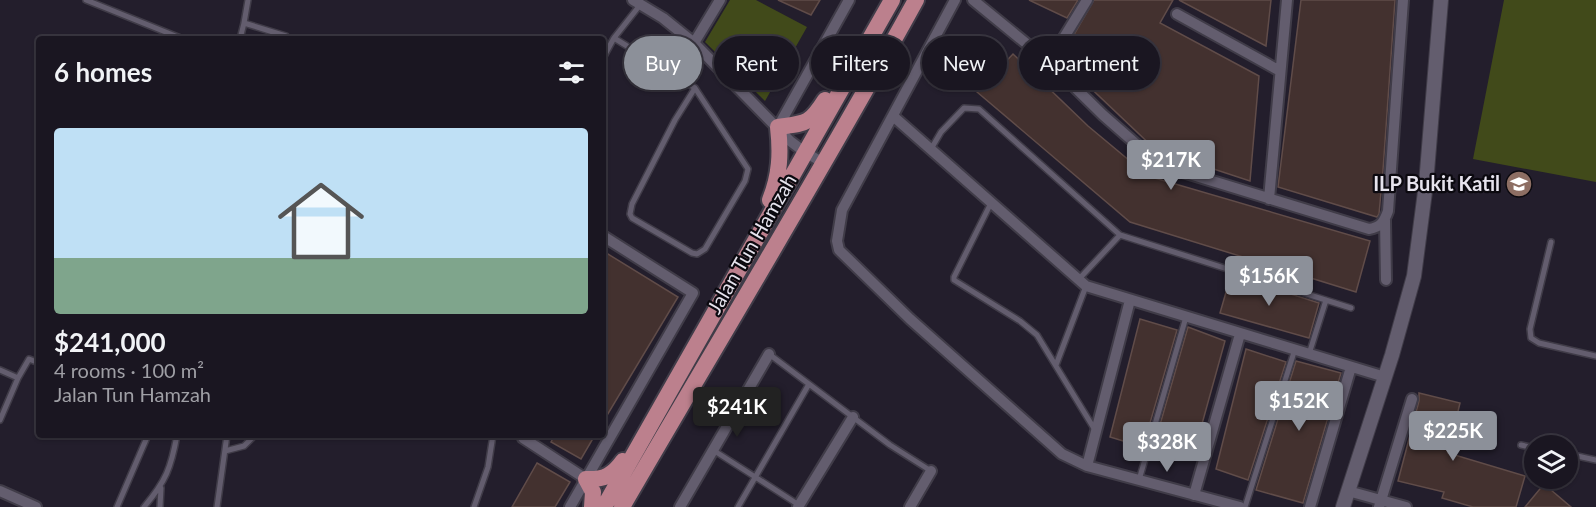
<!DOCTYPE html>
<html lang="en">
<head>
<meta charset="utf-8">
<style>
	body { margin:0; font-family:Lato,sans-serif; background:#231f2a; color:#f1f3f6; height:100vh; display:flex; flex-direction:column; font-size:22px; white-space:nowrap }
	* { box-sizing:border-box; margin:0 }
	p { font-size:20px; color:#9f9fa5 }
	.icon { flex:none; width:33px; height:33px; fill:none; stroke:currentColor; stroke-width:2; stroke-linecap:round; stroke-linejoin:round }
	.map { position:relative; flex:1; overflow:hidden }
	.details { position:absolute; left:36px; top:36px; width:570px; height:402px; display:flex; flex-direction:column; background:#1a1621; border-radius:6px; box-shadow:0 2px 4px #0004,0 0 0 2px #38353f }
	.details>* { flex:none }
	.hud { position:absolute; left:624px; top:36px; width:570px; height:54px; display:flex; gap:12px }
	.tools { position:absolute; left:1524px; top:435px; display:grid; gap:12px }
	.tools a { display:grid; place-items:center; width:54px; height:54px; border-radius:50%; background:#1a1621; box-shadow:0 2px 4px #0004,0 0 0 2px #38353f; font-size:30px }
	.price { position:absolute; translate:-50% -51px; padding:0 14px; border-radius:6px; background:#8c9099; color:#fff; font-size:20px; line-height:39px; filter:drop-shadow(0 2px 3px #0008) }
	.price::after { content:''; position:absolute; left:50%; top:36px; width:18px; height:14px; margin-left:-9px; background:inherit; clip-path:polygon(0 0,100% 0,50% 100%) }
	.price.selected { background:#222; color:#fff }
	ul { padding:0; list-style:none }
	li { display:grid; align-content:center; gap:12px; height:318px; padding:0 18px }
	li span { display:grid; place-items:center; height:186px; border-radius:6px; color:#555 }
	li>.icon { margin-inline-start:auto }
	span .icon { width:108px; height:108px; fill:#fffc; stroke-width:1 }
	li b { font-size:26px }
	h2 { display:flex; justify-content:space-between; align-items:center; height:72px; padding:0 18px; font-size:26px }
	.chip { padding:0 21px; border-radius:27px; background:#1a1621; box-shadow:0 2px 4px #0004,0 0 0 2px #38353f; font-size:21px; line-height:54px }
	.chip.selected { background:#8c9099; color:#fff }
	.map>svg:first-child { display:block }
	.grass { fill:#414a1a }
	.building { fill:#43312f; stroke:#604c49; stroke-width:1.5 }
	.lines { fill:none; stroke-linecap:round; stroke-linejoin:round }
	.service-casing { stroke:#403c48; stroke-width:8 }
	.minor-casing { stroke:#403c48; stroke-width:14 }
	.tertiary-casing { stroke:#403c48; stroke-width:16 }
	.primary-casing { stroke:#403c48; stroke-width:20 }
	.service { stroke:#635d6e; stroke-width:5 }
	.minor { stroke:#635d6e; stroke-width:10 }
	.tertiary { stroke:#635d6e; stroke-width:14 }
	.primary { stroke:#bc808d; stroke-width:16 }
	.labels { text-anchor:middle; stroke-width:4.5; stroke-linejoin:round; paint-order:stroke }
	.poi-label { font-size:20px; font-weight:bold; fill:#e6e3ed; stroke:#0b090f; text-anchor:end }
	.street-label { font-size:20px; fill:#e6e3ed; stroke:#0b090f }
</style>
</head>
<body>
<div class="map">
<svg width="1596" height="507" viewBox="0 0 1596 507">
	<rect width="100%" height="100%" fill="#231e2c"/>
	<!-- grass -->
	<path class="grass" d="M 730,0 L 756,0 L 807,27 L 765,101 L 705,42 Z
		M 1504,0 L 1596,0 L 1596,182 L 1473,159 Z"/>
	<!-- building -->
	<path class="building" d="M 778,0 L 820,0 L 811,15 Z
		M 1029,0 L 1078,0 L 1067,18 Z
		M 1094,0 L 1173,0 L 1160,23 L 1259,76 L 1250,181 L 1156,150 L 1060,59 Z
		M 1179,0 L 1271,0 L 1266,46 Z
		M 1301,0 L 1395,0 L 1383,170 L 1379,214 L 1377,217 L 1278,187 Z
		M 1013,54 L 1088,126 L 1148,176 L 1370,241 L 1356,292 L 1130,222 L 977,92 Z
		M 603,251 L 678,297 L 603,422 Z
		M 1231,275 L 1319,303 L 1309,338 L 1220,313 Z
		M 1140,319 L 1177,330 L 1143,447 L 1110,437 Z
		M 1188,327 L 1225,341 L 1192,460 L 1153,449 Z
		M 1246,349 L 1286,362 L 1248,480 L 1216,469 Z
		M 1296,361 L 1341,373 L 1303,503 L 1256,490 Z
		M 1419,393 L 1460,403 L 1448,453 L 1525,476 L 1516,507 L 1473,507 L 1442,498 L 1444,492 L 1398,481 L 1419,401 Z
		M 555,435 L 595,435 L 581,459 L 551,442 Z
		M 537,463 L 570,482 L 555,507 L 512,507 Z
		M 1544,484 L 1571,507 L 1525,507 Z"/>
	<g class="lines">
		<defs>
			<path id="service" d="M 86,0 L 183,39
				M 248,0 L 244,23 L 286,36 L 286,39
				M 614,38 L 695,88 L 748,169 L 745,181 L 705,249 L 697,254 L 692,253 L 632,218 L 630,214 L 632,204 L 675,120 L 695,88
				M 240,39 L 244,23
				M 603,58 L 614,38 L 640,5
				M 931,149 L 941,132 L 964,108 L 979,109 L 1120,235 L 1351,308
				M 991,203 L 954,277 L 954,280 L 1020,321 L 1037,335 L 1095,430
				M 1551,242 L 1530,329 L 1531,338 L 1539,343 L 1596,356
				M 1079,279 L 1120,235
				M 769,354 L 890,445 L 931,471
				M 1309,354 L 1326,300
				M 1056,365 L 1086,286
				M 0,370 L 18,378
				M 0,420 L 18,378 L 29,359 L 39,363
				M 1521,445 L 1534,448
				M 713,450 L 799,505
				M 225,451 L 244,446 L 255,435
				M 1568,454 L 1596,460
				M 1139,480 L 1186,317
				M 117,507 L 148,435
				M 144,507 C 166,481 171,468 177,435
				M 160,507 L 161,488
				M 217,507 L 227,435
				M 474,507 L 488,467 L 493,435
				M 738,507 L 809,384
				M 1245,507 L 1295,349"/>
			<path id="minor" d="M 633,0 L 663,18 L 694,43 L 790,141 L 806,153 L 824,163
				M 955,0 L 842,210 L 837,241 L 839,250 L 910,319 L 1062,454 L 1087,466 L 1240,507
				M 973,0 L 1049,62 L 1103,115 L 1160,165 L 1369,229 C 1381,227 1384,222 1388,211 L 1403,0
				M 1177,14 L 1280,71
				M 694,43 L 720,0
				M 1049,62 L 1087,0
				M 893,116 L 1086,286 L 1385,377
				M 778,127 L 849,0
				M 1269,199 L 1287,0
				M 1385,220 L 1386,280
				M 523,435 L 523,438 L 586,479
				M 1087,466 L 1130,300
				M 0,491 L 36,507
				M 1348,491 L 1406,507
				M 1194,495 L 1240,334
				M 570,507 L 693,293 L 603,236
				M 680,507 L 769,354
				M 798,507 L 853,417
				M 910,507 L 931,471
				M 1310,507 L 1351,367
				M 1379,507 L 1412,399"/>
			<path id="tertiary" d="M 1343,507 L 1392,355 L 1414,276 L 1426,184 L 1441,0"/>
			<path id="primary" d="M 770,200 C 780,175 781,153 778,127 C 806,123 809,125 825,100
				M 586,479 C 604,480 613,475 623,461
				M 586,479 L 593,492 L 592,507
				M 604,507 L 892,0
				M 622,507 C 720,338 822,171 916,0"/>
		</defs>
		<!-- service casing -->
		<use href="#service" class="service-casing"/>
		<!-- minor casing -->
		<use href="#minor" class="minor-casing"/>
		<!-- tertiary casing -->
		<use href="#tertiary" class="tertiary-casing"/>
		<!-- primary casing -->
		<use href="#primary" class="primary-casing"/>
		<!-- service -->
		<use href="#service" class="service"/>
		<!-- minor -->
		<use href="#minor" class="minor"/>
		<!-- tertiary -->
		<use href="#tertiary" class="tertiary"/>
		<!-- primary -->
		<use href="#primary" class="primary"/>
	</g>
	<!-- icons -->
	<defs>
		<symbol id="university-disc" viewBox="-11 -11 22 22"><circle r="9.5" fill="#8d6e63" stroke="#0b090f"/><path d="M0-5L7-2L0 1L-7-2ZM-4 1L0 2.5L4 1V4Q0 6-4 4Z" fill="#fff"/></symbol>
	</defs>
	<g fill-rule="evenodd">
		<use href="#university-disc" x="1504" y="169" width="30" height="30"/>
	</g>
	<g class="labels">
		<!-- poi labels -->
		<g class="poi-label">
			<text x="1500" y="191">ILP Bukit Katil</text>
		</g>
		<!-- street labels -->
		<g class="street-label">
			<text transform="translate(752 244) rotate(-60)" y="7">Jalan Tun Hamzah</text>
		</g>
	</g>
</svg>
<div class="tools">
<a><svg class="icon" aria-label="layers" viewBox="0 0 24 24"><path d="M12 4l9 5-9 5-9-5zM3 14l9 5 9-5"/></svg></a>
</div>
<b class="price" style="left:1171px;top:191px">$217K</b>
<b class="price" style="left:1269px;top:307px">$156K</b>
<b class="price" style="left:1299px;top:432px">$152K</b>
<b class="price selected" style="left:737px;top:438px">$241K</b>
<b class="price" style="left:1453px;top:462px">$225K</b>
<b class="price" style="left:1167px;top:473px">$328K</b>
<div class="hud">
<a class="chip selected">Buy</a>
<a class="chip">Rent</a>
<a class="chip">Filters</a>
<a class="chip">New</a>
<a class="chip">Apartment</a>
</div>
<section class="details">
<h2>6 homes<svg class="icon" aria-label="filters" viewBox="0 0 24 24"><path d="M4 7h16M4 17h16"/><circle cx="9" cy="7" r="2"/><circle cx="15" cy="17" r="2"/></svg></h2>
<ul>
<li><span style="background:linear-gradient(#bfe0f5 70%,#7fa58c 0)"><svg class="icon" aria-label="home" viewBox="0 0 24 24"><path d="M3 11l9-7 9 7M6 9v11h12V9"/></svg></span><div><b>$241,000</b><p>4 rooms · 100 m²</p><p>Jalan Tun Hamzah</p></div></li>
</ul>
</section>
</div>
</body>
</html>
